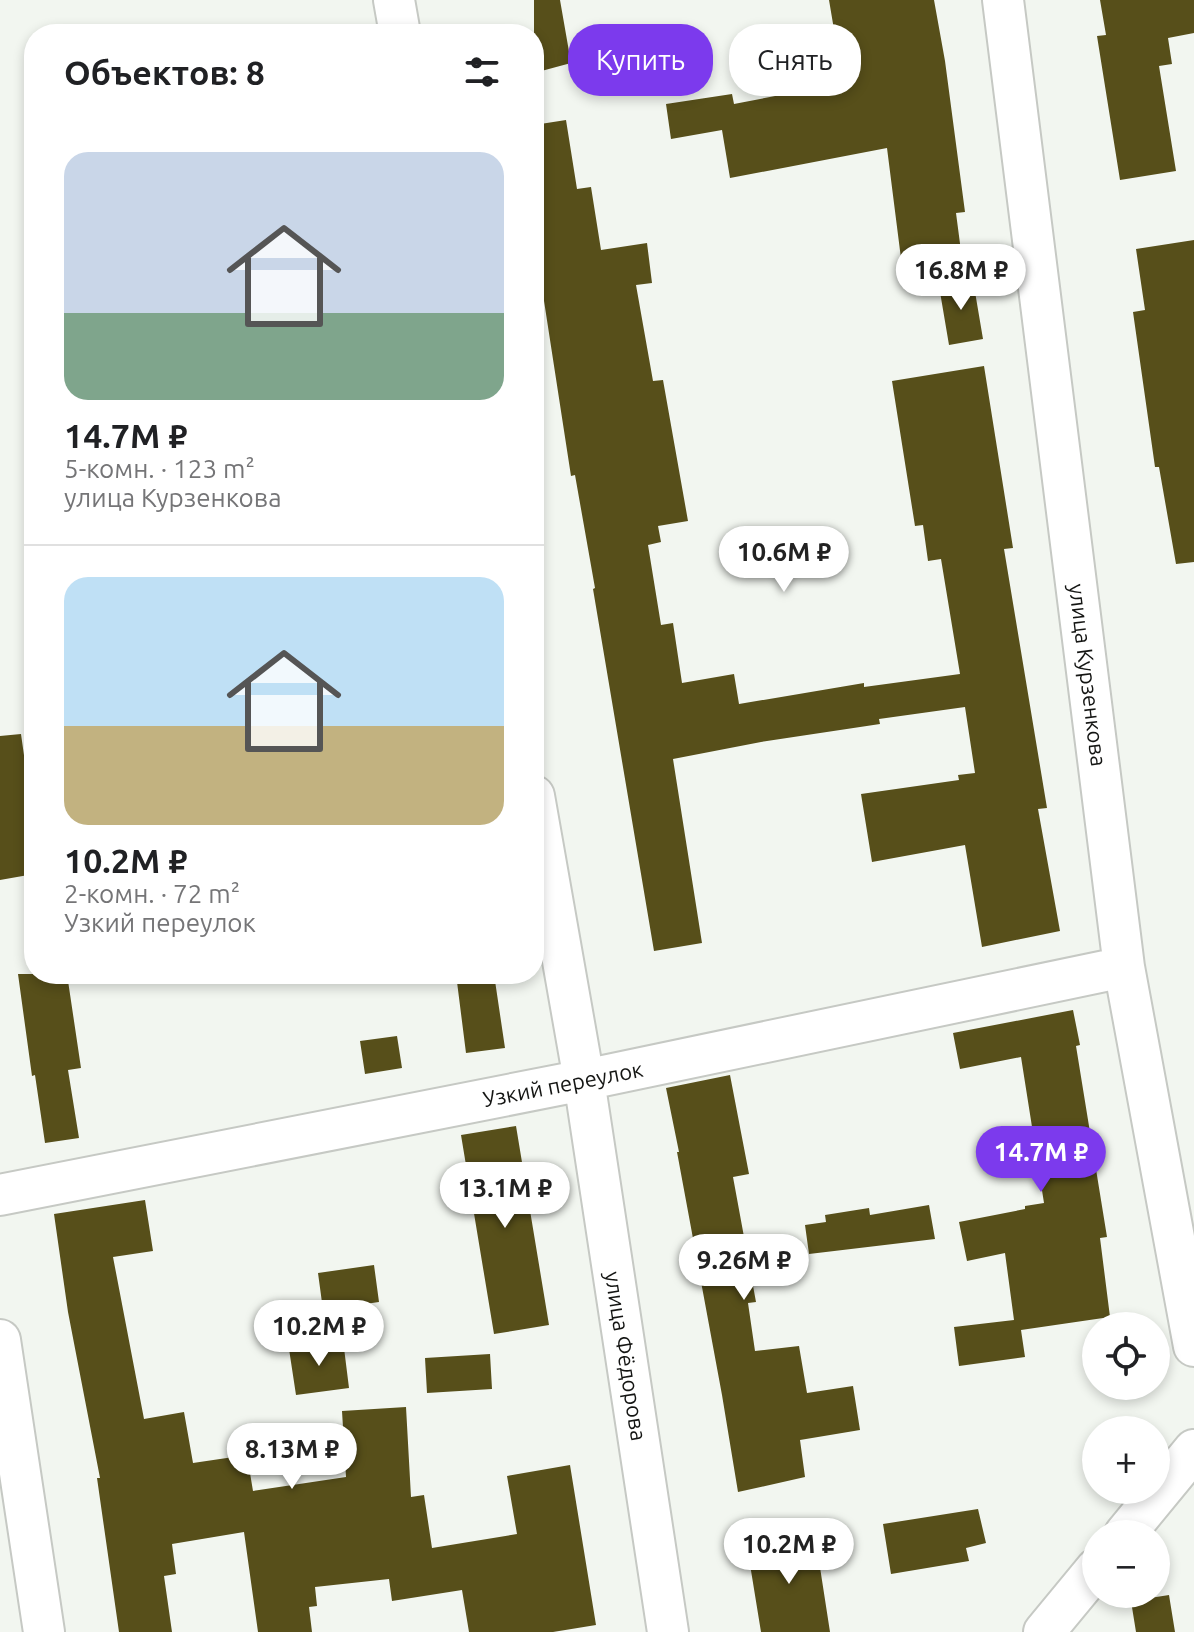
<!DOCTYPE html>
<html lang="ru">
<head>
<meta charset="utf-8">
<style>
	body { margin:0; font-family:Ubuntu,sans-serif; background:#f6f6f6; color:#202124; height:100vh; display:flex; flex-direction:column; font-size:30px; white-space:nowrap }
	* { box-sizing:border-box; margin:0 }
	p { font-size:26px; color:#757577 }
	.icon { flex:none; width:44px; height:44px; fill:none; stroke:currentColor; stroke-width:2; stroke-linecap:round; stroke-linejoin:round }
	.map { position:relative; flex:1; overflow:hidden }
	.sheet { position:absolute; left:24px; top:24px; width:520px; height:960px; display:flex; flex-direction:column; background:#fff; border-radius:32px; box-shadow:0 4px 12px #0003 }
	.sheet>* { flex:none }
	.banner { position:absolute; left:568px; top:24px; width:506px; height:72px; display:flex; gap:16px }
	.controls { position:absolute; left:1082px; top:1312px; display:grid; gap:16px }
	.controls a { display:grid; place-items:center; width:88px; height:88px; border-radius:50%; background:#fff; box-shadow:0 4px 12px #0003; font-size:40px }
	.price { position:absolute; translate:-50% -68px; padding:0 18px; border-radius:28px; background:#fff; color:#222; font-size:26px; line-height:52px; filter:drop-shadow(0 2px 4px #0008) }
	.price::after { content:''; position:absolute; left:50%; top:48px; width:24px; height:18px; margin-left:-12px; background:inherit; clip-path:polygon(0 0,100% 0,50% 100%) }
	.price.on { background:#7c3aed; color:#fff }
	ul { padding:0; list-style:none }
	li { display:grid; align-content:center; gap:16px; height:424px; padding:0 40px }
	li+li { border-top:2px solid #e0e0e0 }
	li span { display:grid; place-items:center; height:248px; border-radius:24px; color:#555 }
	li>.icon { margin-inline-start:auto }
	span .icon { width:144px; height:144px; fill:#fffc; stroke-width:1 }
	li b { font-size:34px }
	h2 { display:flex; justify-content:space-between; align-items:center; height:96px; padding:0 40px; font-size:34px }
	.chip { padding:0 28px; border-radius:32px; background:#fff; box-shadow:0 4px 12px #0003; font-size:28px; line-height:72px }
	.chip.on { background:#7c3aed; color:#fff }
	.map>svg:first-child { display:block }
	.building { fill:#574f1a }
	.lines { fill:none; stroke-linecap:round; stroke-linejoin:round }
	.minor-casing { stroke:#c6c9c4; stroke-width:44 }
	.minor { stroke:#fff; stroke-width:40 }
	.labels { text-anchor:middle; stroke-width:8; stroke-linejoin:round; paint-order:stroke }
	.street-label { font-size:22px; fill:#141513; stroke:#fff }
</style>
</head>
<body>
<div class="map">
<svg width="1194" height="1632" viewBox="0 0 1194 1632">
	<rect width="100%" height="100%" fill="#f2f6f0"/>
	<!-- building -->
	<path class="building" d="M 534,0 L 560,0 L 571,63 L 534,73 Z
		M 829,0 L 934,0 L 945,61 L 965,212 L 956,213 L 964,274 L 904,282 L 887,148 L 730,178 L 722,130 L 671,139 L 666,104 L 732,94 L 734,104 L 843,83 Z
		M 1100,0 L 1194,0 L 1194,33 L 1168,38 L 1172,64 L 1159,66 L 1176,171 L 1120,180 L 1097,36 L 1106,35 Z
		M 566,120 L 577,189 L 591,187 L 601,250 L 647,243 L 652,283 L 636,285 L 653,381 L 663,380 L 688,521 L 658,526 L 661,542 L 648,545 L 661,625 L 673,623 L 682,683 L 734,674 L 739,704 L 864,683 L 864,687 L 960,674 L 941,559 L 928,561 L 923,525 L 915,526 L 892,381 L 984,366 L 1013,548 L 1004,549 L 1047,808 L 1038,809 L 1060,931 L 982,947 L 965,845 L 872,862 L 861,794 L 959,780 L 958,775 L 975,773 L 965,707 L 879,719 L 880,724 L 761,742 L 673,759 L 702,943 L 654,951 L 593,589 L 595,588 L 575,475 L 571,476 L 534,236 L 534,125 Z
		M 1194,240 L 1194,562 L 1176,564 L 1159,467 L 1155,467 L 1133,312 L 1145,310 L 1136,249 Z
		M 973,280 L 983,339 L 949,345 L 939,286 Z
		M 21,734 L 34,826 L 34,874 L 0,880 L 0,736 Z
		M 18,974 L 67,974 L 81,1068 L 68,1070 L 79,1138 L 45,1143 L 35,1075 L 32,1076 Z
		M 456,974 L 494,974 L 505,1048 L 466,1053 Z
		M 1073,1010 L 1080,1045 L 1076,1046 L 1107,1237 L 1100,1238 L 1110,1317 L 1021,1330 L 1025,1357 L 959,1366 L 954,1327 L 1014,1320 L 1005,1253 L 967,1261 L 959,1222 L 1025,1209 L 1025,1206 L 1044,1203 L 1021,1057 L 960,1069 L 953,1033 Z
		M 397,1036 L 402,1068 L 365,1074 L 360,1041 Z
		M 730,1075 L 749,1174 L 733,1177 L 756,1302 L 748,1303 L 755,1351 L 799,1346 L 807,1393 L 853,1386 L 860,1430 L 800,1440 L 805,1477 L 738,1492 L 722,1395 L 677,1152 L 679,1152 L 666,1088 Z
		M 516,1126 L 549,1325 L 494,1334 L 461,1135 Z
		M 145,1200 L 153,1251 L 113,1257 L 144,1419 L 184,1412 L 193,1463 L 247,1455 L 253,1491 L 346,1477 L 342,1411 L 406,1407 L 411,1497 L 424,1495 L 432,1548 L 517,1534 L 507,1476 L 570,1465 L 596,1625 L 553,1632 L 469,1632 L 462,1590 L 392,1601 L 389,1579 L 315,1587 L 317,1606 L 309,1607 L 312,1632 L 258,1632 L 244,1532 L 172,1544 L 176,1574 L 164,1576 L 172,1632 L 119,1632 L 97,1478 L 100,1478 L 68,1312 L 54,1214 Z
		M 929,1205 L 935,1239 L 809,1254 L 805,1225 L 826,1222 L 825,1215 L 869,1208 L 870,1215 Z
		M 374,1265 L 379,1302 L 323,1310 L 318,1273 Z
		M 343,1340 L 349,1388 L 296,1395 L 289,1349 Z
		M 490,1354 L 492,1389 L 427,1393 L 425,1358 Z
		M 978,1509 L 986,1543 L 966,1548 L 969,1561 L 891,1574 L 883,1524 Z
		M 815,1535 L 830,1632 L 761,1632 L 747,1546 Z
		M 1169,1595 L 1175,1632 L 1136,1632 L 1131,1601 Z"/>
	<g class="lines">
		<defs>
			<path id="minor" d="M 394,0 L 400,34
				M 1003,0 L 1124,967 L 1194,1346
				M 534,796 L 584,1080 L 668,1632
				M 0,1195 L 584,1080 L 1124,967
				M 0,1340 L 44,1632
				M 1125,1534 L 1194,1450
				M 1044,1632 L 1096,1569"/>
		</defs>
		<!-- minor casing -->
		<use href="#minor" class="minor-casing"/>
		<!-- minor -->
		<use href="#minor" class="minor"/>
	</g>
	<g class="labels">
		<!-- street labels -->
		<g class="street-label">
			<text transform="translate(1088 675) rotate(83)" y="8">улица Курзенкова</text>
			<text transform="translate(563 1084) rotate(-11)" y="8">Узкий переулок</text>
			<text transform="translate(626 1356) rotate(81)" y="8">улица Фёдорова</text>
		</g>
	</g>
</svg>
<div class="controls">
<a><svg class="icon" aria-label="locate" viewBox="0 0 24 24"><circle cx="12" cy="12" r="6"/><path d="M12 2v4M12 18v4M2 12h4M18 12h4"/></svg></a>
<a>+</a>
<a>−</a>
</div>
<b class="price" style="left:961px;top:312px">16.8M ₽</b>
<b class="price" style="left:784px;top:594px">10.6M ₽</b>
<b class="price on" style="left:1041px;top:1194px">14.7M ₽</b>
<b class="price" style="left:505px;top:1230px">13.1M ₽</b>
<b class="price" style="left:744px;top:1302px">9.26M ₽</b>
<b class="price" style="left:319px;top:1368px">10.2M ₽</b>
<b class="price" style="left:292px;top:1491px">8.13M ₽</b>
<b class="price" style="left:789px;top:1586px">10.2M ₽</b>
<div class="banner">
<a class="chip on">Купить</a>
<a class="chip">Снять</a>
</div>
<section class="sheet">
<h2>Объектов: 8<svg class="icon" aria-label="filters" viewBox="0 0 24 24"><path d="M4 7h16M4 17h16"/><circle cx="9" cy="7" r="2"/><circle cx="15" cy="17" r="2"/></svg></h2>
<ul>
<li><span style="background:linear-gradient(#c9d6e8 65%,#7fa58c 0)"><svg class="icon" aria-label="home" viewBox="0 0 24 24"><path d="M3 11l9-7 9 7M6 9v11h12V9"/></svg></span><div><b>14.7M ₽</b><p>5-комн. · 123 m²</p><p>улица Курзенкова</p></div></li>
<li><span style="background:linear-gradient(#bfe0f5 60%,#c2b280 0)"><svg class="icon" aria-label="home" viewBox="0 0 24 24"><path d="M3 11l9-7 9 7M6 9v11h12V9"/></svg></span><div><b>10.2M ₽</b><p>2-комн. · 72 m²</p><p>Узкий переулок</p></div></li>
</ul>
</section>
</div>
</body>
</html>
